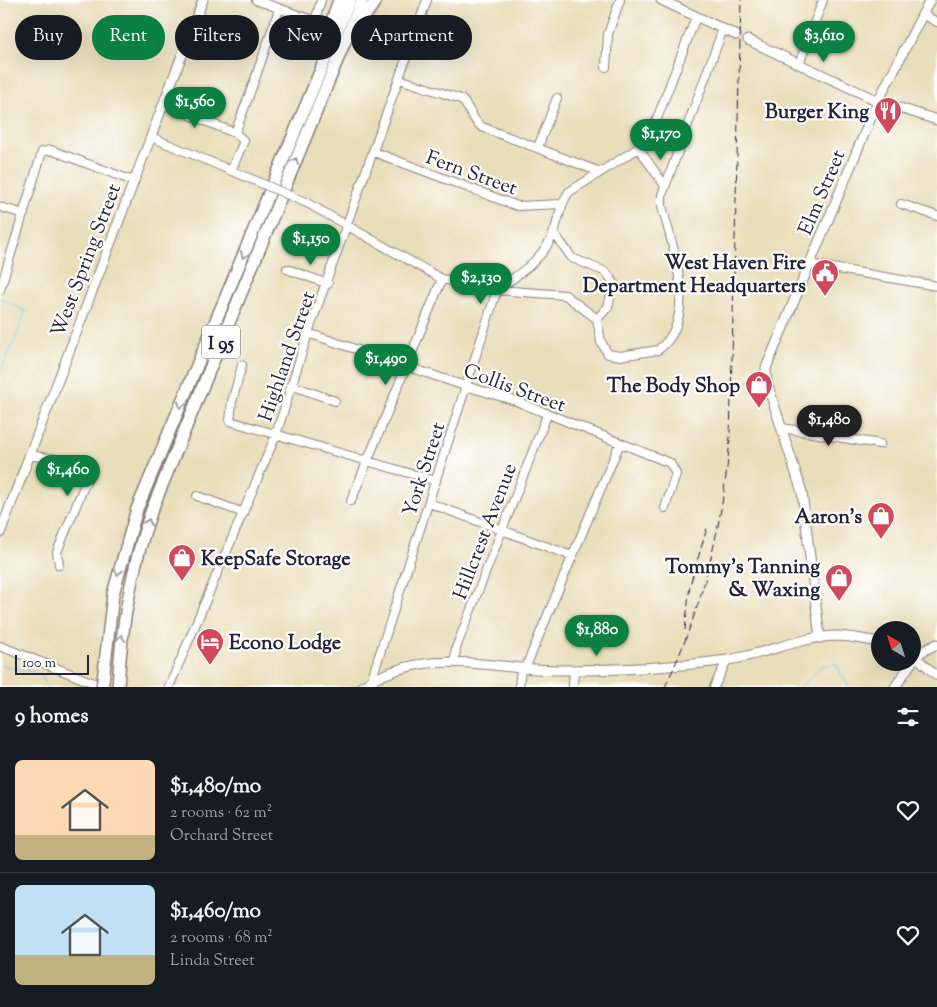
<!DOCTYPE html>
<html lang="en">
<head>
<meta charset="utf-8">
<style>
	body { margin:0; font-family:"Sorts Mill Goudy",serif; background:#20242c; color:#f1f3f6; height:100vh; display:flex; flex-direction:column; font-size:19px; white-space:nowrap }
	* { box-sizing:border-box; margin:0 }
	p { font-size:16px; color:#9ea1a6 }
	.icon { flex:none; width:28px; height:28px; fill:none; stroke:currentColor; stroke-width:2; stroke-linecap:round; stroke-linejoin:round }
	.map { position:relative; height:687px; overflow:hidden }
	.sheet { display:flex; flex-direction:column; background:#171b24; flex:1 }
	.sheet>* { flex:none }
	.hud { position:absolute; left:15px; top:15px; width:500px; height:45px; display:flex; gap:10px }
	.needle { width:32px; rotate:321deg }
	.controls { position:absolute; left:871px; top:621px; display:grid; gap:10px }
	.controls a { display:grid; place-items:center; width:50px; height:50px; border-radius:50%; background:#171b24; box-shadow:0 5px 20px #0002; font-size:25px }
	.scale { position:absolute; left:15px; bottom:12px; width:74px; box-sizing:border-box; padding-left:5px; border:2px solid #22223b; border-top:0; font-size:14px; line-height:18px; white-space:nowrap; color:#22223b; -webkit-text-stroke:4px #fff; paint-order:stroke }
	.price { position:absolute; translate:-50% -42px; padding:0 11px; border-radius:18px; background:#0b8043; color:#fff; font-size:16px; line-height:32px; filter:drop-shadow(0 1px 2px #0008) }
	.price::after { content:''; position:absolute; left:50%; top:30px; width:15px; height:11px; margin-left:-8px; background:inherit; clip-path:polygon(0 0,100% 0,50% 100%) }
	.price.on { background:#222; color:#fff }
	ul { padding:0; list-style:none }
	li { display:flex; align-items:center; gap:15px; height:125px; padding:0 15px }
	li+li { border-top:1px solid #363941 }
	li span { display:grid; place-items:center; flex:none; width:140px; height:100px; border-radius:8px; color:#555 }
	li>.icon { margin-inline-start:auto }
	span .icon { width:60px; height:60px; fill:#fffc; stroke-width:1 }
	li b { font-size:21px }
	h2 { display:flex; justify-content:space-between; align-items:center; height:60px; padding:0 15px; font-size:21px }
	.chip { padding:0 18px; border-radius:22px; background:#171b24; box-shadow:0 5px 20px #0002; font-size:18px; line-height:45px }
	.chip.on { background:#0b8043; color:#fff }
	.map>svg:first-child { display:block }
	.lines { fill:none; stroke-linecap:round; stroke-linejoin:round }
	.stream { stroke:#61c1df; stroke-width:1 }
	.minor-casing { stroke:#86807a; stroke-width:10 }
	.major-casing { stroke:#86807a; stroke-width:11 }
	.highway-casing { stroke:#86807a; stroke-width:14 }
	.minor { stroke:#fff; stroke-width:8 }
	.major { stroke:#fff; stroke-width:9 }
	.highway { stroke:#fff; stroke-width:11 }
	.rail { stroke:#22223b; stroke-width:1; stroke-dasharray:8 4; stroke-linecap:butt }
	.minor-bridge-casing { stroke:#86807a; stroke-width:10; stroke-linecap:butt }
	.highway-bridge-casing { stroke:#86807a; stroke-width:14; stroke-linecap:butt }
	.minor-bridge { stroke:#fff; stroke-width:8 }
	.highway-bridge { stroke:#fff; stroke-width:11 }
	.oneway { stroke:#9c9ca7 }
	.labels { text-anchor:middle; stroke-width:4.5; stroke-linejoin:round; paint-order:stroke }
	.shield { fill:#fff; stroke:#646476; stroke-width:1 }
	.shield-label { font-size:19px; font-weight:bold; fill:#22223b }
	.poi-label { font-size:20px; font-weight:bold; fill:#22223b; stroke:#fff; text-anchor:end }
	.street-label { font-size:20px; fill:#22223b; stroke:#fff }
</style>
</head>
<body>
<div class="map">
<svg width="937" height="687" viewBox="0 0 937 687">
	<rect width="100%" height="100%" fill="#fff"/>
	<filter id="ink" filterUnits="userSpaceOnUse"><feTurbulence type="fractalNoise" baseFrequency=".02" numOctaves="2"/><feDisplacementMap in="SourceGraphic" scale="10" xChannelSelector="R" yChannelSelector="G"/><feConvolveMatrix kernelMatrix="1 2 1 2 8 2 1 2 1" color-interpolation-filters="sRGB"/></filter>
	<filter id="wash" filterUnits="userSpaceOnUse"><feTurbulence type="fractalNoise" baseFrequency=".0096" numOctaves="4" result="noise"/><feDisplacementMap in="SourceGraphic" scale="20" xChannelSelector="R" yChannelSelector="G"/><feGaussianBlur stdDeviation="1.12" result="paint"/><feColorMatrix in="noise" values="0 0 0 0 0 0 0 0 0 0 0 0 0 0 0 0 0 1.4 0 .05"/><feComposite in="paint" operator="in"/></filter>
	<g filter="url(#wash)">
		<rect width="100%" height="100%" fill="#e9deba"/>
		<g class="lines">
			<!-- stream -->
			<path class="stream" d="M 0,298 L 25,311 L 19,330 L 0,372
				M 0,665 L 41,674 L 47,687
				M 801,687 L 822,666 L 835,663 L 849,687"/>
		</g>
	</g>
	<g filter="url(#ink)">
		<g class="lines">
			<defs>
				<path id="minor" d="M 256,0 L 315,21 L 321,0
					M 922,14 L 937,22
					M 799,64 L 823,0
					M 606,67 L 608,34 L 620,0
					M 399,79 L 461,99 C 470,107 471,120 482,127 L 600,172
					M 163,104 L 235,133 L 244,141 L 231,171
					M 235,133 C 251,91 265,51 279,9
					M 151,137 L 256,181
					M 538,147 L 557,98
					M 639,149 L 665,186
					M 374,152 L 517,206 L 562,204
					M 307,203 L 442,279 L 497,290 L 565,295 L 597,319 L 608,307 L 614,283 L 606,272 L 572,258 L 554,233
					M 901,204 L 937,216
					M 0,207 L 24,214
					M 809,264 L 937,286
					M 287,269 L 328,284
					M 0,290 L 42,152 L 51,150 L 133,181
					M 597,319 L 601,342 L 608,354 L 620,356 L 658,350 C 700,319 672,246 662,206 L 662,195 L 723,29
					M 308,333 L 462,385 L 516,401 L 670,463 L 676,474 L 665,508
					M 242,365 L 232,402 L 230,421 L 436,481
					M 291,385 L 335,401
					M 782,428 L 880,444
					M 29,455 L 79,463 L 87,470 L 87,479 L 57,552 L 59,565
					M 197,496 L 244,513
					M 351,501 L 442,279
					M 429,503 L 572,556
					M 0,646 L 104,687
					M 916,657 L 937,676
					M 455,660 L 456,648 L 547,415
					M 525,669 L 620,443
					M 371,681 L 497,290 C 519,274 544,259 554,232 C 559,218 560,204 569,192 L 648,142 L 696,17
					M 169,687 L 276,435 L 308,333 L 427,0
					M 519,687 L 521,669
					M 573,687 L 574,670
					M 714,687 L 727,660"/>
				<path id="major" d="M 661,0 L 736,35
					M 748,40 L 878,101 L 937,120
					M 0,533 L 203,0
					M 820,638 L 802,492 L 767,383 L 766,368 L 878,101 L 930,0
					M 912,662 L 921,652 L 937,644
					M 361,687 C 430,643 490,671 564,670 C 616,670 676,667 727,660 C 763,655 799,637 835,636 C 851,636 865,640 880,642
					M 895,687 L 912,662"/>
				<path id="highway" d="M 354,32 L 376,0
					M 322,50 L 339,0
					M 103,681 L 113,594 L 137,509 L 350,0
					M 118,687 C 121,627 131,570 151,512 L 362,0"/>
			</defs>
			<!-- minor casing -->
			<use href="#minor" class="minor-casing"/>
			<!-- major casing -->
			<use href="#major" class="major-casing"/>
			<!-- highway casing -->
			<use href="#highway" class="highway-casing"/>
			<!-- minor -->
			<use href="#minor" class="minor"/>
			<!-- major -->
			<use href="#major" class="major"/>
			<!-- highway -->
			<use href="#highway" class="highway"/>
			<!-- rail -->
			<path class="rail" d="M 685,630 L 690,585 L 707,528
				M 665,687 C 703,607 723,525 730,437 L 741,0"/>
			<defs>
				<path id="minor-bridge" d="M 256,181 L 307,203"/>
				<path id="highway-bridge" d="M 102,687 L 103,681"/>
			</defs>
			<!-- minor-bridge casing -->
			<use href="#minor-bridge" class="minor-bridge-casing"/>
			<!-- highway-bridge casing -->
			<use href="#highway-bridge" class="highway-bridge-casing"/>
			<!-- minor-bridge -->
			<use href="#minor-bridge" class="minor-bridge"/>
			<!-- highway-bridge -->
			<use href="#highway-bridge" class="highway-bridge"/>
		</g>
		<!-- one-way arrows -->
		<defs><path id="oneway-chevron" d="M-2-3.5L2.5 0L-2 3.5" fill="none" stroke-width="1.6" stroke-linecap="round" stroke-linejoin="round" transform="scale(1.25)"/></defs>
		<g class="oneway">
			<use href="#oneway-chevron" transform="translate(295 161) rotate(-68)"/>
			<use href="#oneway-chevron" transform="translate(244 255) rotate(113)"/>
			<use href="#oneway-chevron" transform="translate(181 405) rotate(113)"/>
			<use href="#oneway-chevron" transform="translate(148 522) rotate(-71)"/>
			<use href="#oneway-chevron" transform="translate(118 572) rotate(103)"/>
			<use href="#oneway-chevron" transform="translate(121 638) rotate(-84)"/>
		</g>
	</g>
	<!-- icons -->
	<defs>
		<symbol id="restaurant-pin" viewBox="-11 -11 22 30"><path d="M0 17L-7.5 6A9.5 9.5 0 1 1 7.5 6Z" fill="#d1495b" stroke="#fff"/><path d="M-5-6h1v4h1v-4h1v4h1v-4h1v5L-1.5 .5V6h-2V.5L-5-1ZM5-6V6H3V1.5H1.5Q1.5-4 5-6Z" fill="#fff"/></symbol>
		<symbol id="civic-pin" viewBox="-11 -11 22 30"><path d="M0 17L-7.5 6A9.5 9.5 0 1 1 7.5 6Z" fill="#d1495b" stroke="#fff"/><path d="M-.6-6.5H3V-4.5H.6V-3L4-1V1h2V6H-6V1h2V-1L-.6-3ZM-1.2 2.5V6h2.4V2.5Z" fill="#fff"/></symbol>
		<symbol id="shop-pin" viewBox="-11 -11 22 30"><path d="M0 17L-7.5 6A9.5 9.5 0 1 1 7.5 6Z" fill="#d1495b" stroke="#fff"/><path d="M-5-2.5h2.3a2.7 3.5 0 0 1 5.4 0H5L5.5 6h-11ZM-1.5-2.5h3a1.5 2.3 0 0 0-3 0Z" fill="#fff"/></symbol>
		<symbol id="hotel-pin" viewBox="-11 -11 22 30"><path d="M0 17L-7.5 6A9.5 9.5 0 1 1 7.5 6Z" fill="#d1495b" stroke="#fff"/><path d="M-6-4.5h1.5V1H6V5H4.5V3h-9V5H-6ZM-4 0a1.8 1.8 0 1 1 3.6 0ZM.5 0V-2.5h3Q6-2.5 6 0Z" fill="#fff"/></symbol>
	</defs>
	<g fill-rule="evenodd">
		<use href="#restaurant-pin" x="872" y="95" width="32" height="43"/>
		<use href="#civic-pin" x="809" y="257" width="32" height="43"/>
		<use href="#shop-pin" x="743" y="369" width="32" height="43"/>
		<use href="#shop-pin" x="865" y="500" width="32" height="43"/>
		<use href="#shop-pin" x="166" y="542" width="32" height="43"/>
		<use href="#shop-pin" x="823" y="562" width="32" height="43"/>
		<use href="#hotel-pin" x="194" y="626" width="32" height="43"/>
	</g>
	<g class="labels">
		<!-- shield labels -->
		<rect class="shield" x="202" y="325.5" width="38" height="33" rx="4"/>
		<g class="shield-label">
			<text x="221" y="349">I 95</text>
		</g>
		<!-- poi labels -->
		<g class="poi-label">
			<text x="869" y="118">Burger King</text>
			<text x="806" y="269">West Haven Fire<tspan x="806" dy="23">Department Headquarters</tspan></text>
			<text x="740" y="392">The Body Shop</text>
			<text x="862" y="523">Aaron’s</text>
			<text x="201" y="565" text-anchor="start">KeepSafe Storage</text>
			<text x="820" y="573">Tommy’s Tanning<tspan x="820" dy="23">&amp; Waxing</tspan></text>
			<text x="229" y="649" text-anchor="start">Econo Lodge</text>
		</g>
		<!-- street labels -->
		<g class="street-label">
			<text transform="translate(472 172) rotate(20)" y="7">Fern Street</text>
			<text transform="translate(821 192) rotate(-67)" y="7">Elm Street</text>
			<text transform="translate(85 260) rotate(-69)" y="7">West Spring Street</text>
			<text transform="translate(286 356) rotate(-71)" y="7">Highland Street</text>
			<text transform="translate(515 387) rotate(20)" y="7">Collis Street</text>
			<text transform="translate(423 469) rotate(-72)" y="7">York Street</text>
			<text transform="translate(484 531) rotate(-69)" y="7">Hillcrest Avenue</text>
		</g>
	</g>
</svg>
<div class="controls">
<a><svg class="needle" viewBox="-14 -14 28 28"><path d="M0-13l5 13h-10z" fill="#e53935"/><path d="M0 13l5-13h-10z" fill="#9ea1a6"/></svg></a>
</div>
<div class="scale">100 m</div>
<b class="price" style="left:824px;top:63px">$3,610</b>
<b class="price" style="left:195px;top:129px">$1,560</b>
<b class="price" style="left:661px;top:161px">$1,170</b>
<b class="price" style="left:311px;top:266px">$1,150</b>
<b class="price" style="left:481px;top:305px">$2,130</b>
<b class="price" style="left:386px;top:386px">$1,490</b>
<b class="price on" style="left:829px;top:447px">$1,480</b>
<b class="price" style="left:68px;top:497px">$1,460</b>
<b class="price" style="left:597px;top:657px">$1,880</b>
<div class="hud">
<a class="chip">Buy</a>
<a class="chip on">Rent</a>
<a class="chip">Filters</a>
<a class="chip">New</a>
<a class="chip">Apartment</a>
</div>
</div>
<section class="sheet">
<h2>9 homes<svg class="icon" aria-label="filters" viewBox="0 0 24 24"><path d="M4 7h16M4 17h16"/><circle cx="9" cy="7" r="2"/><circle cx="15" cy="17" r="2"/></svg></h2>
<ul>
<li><span style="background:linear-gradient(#ffd9b3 75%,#c2b280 0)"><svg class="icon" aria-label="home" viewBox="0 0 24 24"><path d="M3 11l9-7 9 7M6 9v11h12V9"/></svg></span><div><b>$1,480/mo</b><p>2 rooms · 62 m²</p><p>Orchard Street</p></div><svg class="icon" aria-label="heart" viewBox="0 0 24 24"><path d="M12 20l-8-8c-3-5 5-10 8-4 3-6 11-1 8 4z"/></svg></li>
<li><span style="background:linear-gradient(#bfe0f5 70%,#c2b280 0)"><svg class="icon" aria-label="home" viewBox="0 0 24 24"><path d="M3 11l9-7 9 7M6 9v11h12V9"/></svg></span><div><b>$1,460/mo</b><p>2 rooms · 68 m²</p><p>Linda Street</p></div><svg class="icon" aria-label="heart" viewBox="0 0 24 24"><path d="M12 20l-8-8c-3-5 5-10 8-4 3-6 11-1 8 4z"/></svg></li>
</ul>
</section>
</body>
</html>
